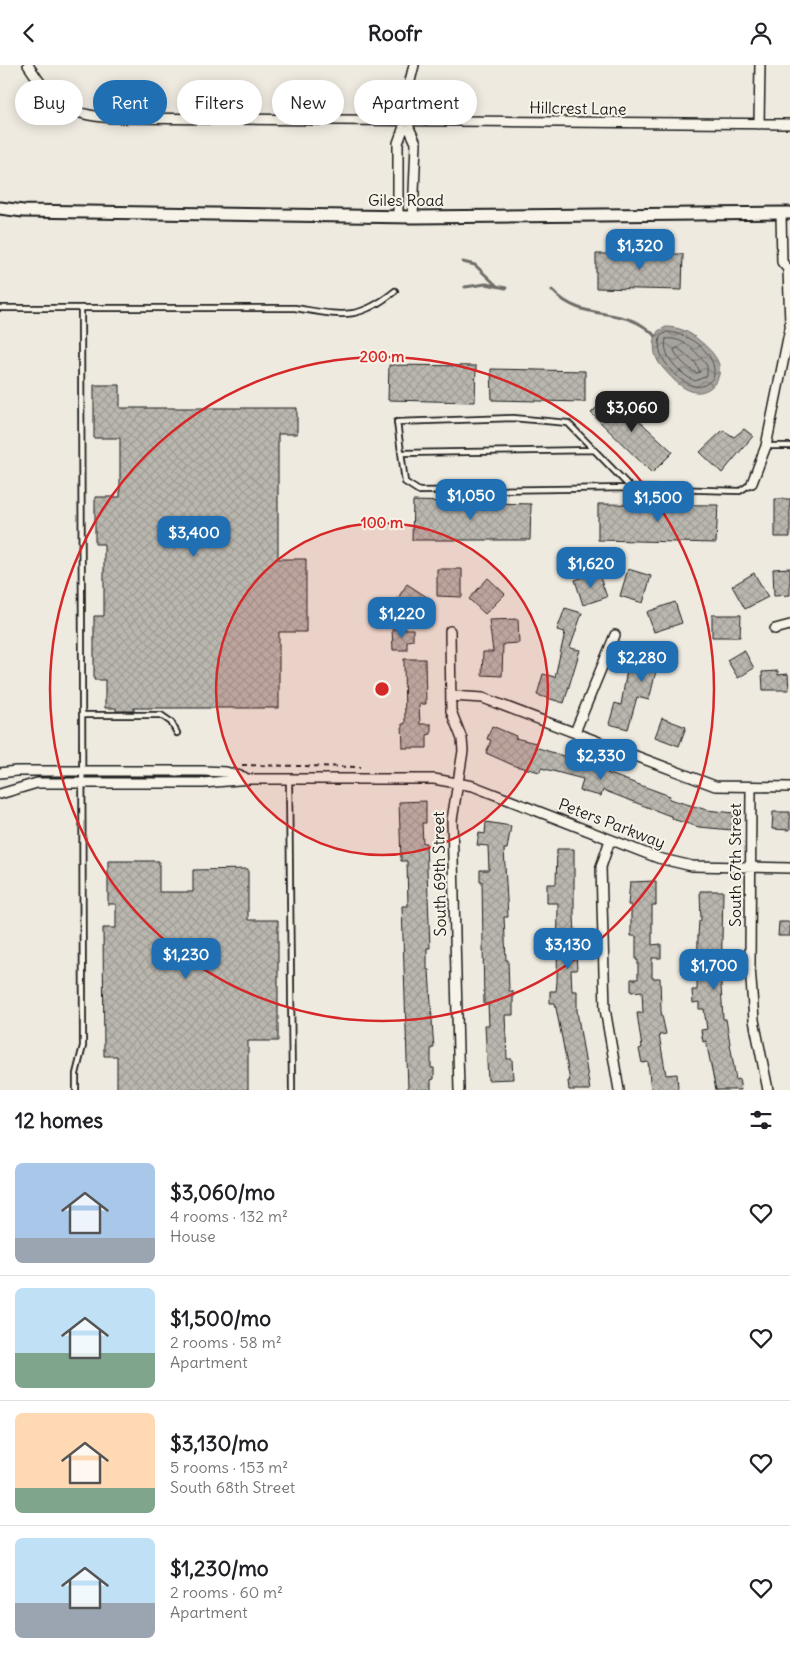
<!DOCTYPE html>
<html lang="en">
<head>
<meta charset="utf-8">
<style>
	body { margin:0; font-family:Delius,sans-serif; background:#f2f2f2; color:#202124; height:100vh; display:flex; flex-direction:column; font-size:19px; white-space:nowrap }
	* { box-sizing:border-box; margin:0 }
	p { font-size:16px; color:#757577 }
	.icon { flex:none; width:28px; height:28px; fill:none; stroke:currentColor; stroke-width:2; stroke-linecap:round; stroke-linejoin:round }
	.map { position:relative; height:1025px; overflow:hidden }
	.panel { display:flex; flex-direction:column; background:#fff; flex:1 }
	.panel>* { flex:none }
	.hud { position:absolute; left:15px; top:15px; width:500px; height:45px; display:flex; gap:10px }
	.price { position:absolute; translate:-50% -42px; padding:0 11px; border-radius:10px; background:#1f6fb2; color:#fff; font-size:16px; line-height:32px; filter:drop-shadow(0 1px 2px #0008) }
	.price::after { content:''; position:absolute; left:50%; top:30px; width:15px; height:11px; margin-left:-8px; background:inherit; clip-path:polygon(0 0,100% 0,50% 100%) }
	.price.on { background:#222; color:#fff }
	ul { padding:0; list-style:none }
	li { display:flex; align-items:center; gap:15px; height:125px; padding:0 15px }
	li+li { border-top:1px solid #e0e0e0 }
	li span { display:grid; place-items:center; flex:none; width:140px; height:100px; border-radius:8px; color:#555 }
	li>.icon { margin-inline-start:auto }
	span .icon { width:60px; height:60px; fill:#fffc; stroke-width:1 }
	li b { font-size:21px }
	h2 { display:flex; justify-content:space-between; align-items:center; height:60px; padding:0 15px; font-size:21px }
	.tag { padding:0 18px; border-radius:22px; background:#fff; box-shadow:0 2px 12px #0003; font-size:18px; line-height:45px }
	.tag.on { background:#1f6fb2; color:#fff }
	header { display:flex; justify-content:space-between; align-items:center; height:65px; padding:0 15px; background:#fff; font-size:22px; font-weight:800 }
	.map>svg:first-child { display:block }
	.water { fill:url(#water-waves); stroke:#6f6d69 }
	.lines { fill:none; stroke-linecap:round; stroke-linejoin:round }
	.shore { stroke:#535250; stroke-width:1 }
	.stream { stroke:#6f6d69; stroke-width:3 }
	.building { fill:url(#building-cross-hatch); stroke:#1c1c1c }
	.service-casing { stroke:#1c1c1c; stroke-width:8 }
	.minor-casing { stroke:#1c1c1c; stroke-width:12 }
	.tertiary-casing { stroke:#1c1c1c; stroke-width:15 }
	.path { stroke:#1c1c1c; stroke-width:2; stroke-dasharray:5 4; stroke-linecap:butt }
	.service { stroke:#f7f3e8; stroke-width:4.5 }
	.minor { stroke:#f7f3e8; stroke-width:9 }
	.tertiary { stroke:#f7f3e8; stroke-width:11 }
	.ring { fill:none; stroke:#d62828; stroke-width:2.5 }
	.labels { text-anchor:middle; stroke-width:4; stroke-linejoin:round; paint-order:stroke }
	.street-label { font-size:16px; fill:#1c1c1c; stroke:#f7f3e8 }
	.centre { fill:#d62828; stroke:#f7f3e8; stroke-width:2.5 }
	.ring-label { font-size:15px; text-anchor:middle; font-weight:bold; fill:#d62828; stroke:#f7f3e8; stroke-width:4; stroke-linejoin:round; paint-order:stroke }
</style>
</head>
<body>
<header><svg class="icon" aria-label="back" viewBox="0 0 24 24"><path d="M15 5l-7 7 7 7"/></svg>Roofr<svg class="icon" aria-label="person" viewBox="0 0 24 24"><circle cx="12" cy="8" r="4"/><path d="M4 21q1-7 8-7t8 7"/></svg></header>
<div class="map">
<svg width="790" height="1025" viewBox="0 0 790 1025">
	<defs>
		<pattern id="water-waves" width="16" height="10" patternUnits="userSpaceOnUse" patternTransform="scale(1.25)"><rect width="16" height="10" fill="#a6a39d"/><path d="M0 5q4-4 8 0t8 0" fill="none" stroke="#86847f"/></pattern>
		<pattern id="building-cross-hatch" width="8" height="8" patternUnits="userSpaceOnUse" patternTransform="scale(1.25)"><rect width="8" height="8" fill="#bab7af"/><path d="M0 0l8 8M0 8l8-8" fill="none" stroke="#9f9d96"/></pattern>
	</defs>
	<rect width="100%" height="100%" fill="#eeeae0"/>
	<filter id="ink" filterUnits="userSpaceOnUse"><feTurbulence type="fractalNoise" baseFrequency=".02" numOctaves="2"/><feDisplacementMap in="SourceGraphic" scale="10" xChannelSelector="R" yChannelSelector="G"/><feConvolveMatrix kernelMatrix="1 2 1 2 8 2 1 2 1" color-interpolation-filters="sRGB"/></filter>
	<g filter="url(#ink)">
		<!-- water -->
		<path class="water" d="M 666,262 C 679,262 690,267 700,276 C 707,282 714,288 718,297 C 725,313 708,332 691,326 C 679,322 670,311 662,302 C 653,292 652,277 658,266 Z"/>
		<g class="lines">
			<!-- shore -->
			<path class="shore" d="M 667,267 C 685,267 715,286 714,307 C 714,311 713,314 709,317 C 696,328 683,317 673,307 C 663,296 657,287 660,272 Z
				M 666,274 C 683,271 699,289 707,301 L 707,311 L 695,316 C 681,310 661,291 666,274 Z
				M 678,283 L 695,297 L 700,307 L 696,308 C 688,303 677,294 674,285 Z"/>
			<!-- stream -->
			<path class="stream" d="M 463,197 L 475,200 L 496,220
				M 465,222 L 486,219 L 506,223
				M 552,225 C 584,260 624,238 655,271"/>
		</g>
		<!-- building -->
		<path class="building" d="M 596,189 L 683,189 L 682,225 L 596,223 Z
			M 389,300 L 476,301 L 475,337 L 388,335 Z
			M 491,304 L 585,306 L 585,337 L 492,335 Z
			M 94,320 L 120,320 L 120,343 L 297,343 L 297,369 L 278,369 L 278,494 L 306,494 L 306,567 L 279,567 L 279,643 L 134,643 L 134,646 L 116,646 L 116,643 L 105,643 L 105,615 L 94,615 L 94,551 L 104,551 L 104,479 L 95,479 L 95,432 L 120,432 L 120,373 L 94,373 Z
			M 610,329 L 673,387 L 652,408 L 591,348 Z
			M 744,364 L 753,371 L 722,408 L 700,387 L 723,365 L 734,372 Z
			M 775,434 L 790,434 L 790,472 L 775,472 Z
			M 413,436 L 531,439 L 530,475 L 412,475 Z
			M 598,439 L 718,440 L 716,478 L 598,475 Z
			M 790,503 L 790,530 L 774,531 L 773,504 Z
			M 437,504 L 462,504 L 462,532 L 437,531 Z
			M 628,504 L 651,511 L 643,538 L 620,531 Z
			M 598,507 L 607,532 L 583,540 L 575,515 Z
			M 754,508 L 768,532 L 745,544 L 732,521 Z
			M 488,513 L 505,529 L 485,549 L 469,534 Z
			M 407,519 L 430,534 L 417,554 L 394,539 Z
			M 675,537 L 682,558 L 654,567 L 647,547 Z
			M 565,543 L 582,548 L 570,583 L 580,585 L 564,638 L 537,630 L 543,609 L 555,612 L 565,567 L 557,565 Z
			M 712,550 L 741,550 L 740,572 L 712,572 Z
			M 518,554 L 519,578 L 503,579 L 502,611 L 482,610 L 483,587 L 493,587 L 489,555 Z
			M 392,564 L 413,564 L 413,575 L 407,576 L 407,585 L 393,585 Z
			M 650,578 L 677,584 L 672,606 L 657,602 L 649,635 L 637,632 L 628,664 L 609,659 L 615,638 L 621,640 L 627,605 L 643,609 Z
			M 744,585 L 754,603 L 738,613 L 727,595 Z
			M 404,594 L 425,594 L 426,639 L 419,639 L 420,659 L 431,659 L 431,669 L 427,670 L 427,683 L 403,683 L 402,659 L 405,659 Z
			M 778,606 L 778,610 L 788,609 L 789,625 L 763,625 L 762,607 Z
			M 662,653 L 686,662 L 679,681 L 655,672 Z
			M 492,661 L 516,671 L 515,673 L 536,678 L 535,682 L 608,705 L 607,708 L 670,731 L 669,734 L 707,745 L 734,748 L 732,765 L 699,762 L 672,754 L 673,752 L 603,725 L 601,731 L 580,726 L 583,714 L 541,703 L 540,707 L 515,701 L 486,688 L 491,675 L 487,674 Z
			M 426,736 L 426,758 L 422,758 L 423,778 L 426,778 L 430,883 L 427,883 L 427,905 L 429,905 L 433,971 L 434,983 L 431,983 L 431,1003 L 434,1003 L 434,1014 L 431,1015 L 431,1025 L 408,1025 L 402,841 L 408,841 L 407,796 L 401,796 L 399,737 Z
			M 773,747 L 790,747 L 790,765 L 772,764 Z
			M 486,757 L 511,761 L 507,784 L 504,784 L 508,852 L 504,852 L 506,895 L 508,895 L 509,926 L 513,926 L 513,950 L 505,950 L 507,994 L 512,994 L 513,1014 L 488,1015 L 485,960 L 489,960 L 488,939 L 484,939 L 482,816 L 480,816 L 480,805 L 489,805 L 488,781 L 477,780 L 479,768 L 485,769 Z
			M 557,784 L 574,784 L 574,851 L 577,905 L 571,905 L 572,926 L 577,926 L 577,946 L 590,1025 L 569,1025 L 568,1016 L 570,1016 L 562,973 L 555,938 L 550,938 L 550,926 L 556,926 L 557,917 L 558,838 L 547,838 L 547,819 L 556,819 Z
			M 108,796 L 159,796 L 159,827 L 193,827 L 193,805 L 248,804 L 248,855 L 278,855 L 278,976 L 248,976 L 248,1025 L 117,1025 L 117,991 L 104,991 L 103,863 L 116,863 L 116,839 L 108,839 Z
			M 656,816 L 656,840 L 652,840 L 652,880 L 661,879 L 661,893 L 652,893 L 652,913 L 660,913 L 661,946 L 666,969 L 659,970 L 666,1010 L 677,1009 L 678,1023 L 675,1025 L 651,1025 L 648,997 L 642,998 L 639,984 L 642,983 L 637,948 L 643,948 L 642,926 L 631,927 L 631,914 L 638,914 L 638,895 L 636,895 L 636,871 L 631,871 L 631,840 L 628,840 L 630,817 Z
			M 700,826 L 723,826 L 721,921 L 723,954 L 726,954 L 736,1015 L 739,1014 L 741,1025 L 716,1025 L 706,976 L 703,977 L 701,965 L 707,964 L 704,944 L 699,944 L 699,937 L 693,938 L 692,925 L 697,925 L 698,871 L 699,856 L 701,856 Z
			M 779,857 L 790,857 L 790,871 L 778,871 Z"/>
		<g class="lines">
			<defs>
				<path id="service" d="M 0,243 L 295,243 C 340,250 357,257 395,226
					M 766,381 L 790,381
					M 401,388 L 594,385
					M 631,423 L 419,426 L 405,417 L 397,357 L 513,353 L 568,358 L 631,423 L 740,426 L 752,418
					M 82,650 L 161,650 L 171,657 L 177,668
					M 289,714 L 292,1025
					M 76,1025 L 76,1009 L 83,981 L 81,243"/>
				<path id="minor" d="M 28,0 C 54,39 64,49 112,53 L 790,59
					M 406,56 L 416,78 L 413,152
					M 759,59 L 760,0
					M 781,148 L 782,197 L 788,204 L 790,259
					M 398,152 L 398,78 L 406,56 L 406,32 L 414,0
					M 752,418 L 766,381 L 790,263
					M 775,564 L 790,560
					M 450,566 L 451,646 L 462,674 L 463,686 L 452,755 L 459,1025
					M 451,631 L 483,633 L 715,721 L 790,722
					M 575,667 L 615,570
					M 0,708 L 16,706 L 203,706 L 226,707 L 244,712
					M 751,723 L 750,902 L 754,955 L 768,1025
					M 0,729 L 37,718 L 203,718 L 250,714 L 434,714 L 473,721 L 658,793 L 692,801 L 790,803
					M 610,775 L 601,802 L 605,944 L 619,1025"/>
				<path id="tertiary" d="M 0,143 L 23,146 L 413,152 L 790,148"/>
			</defs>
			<!-- service casing -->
			<use href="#service" class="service-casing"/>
			<!-- minor casing -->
			<use href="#minor" class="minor-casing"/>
			<!-- tertiary casing -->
			<use href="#tertiary" class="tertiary-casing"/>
			<!-- path -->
			<path class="path" d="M 242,700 L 361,702"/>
			<!-- service -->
			<use href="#service" class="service"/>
			<!-- minor -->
			<use href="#minor" class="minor"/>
			<!-- tertiary -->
			<use href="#tertiary" class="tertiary"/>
		</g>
	</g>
	<!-- distance rings -->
	<circle cx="382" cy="624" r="166" fill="#d62828" fill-opacity=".12"/>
	<g class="ring">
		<circle cx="382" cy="624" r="166"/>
		<circle cx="382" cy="624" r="332"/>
	</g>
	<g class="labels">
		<!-- street labels -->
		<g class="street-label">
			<text transform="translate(578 43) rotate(1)" y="6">Hillcrest Lane</text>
			<text x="406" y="141">Giles Road</text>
			<text transform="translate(612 758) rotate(21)" y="6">Peters Parkway</text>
			<text transform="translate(735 800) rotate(-90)" y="6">South 67th Street</text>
			<text transform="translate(439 809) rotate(-91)" y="6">South 69th Street</text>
		</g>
	</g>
	<circle cx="382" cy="624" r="8" class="centre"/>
	<g class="ring-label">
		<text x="382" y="297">200 m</text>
		<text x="382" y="463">100 m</text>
	</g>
</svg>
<b class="price" style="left:640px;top:206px">$1,320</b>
<b class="price on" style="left:632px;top:368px">$3,060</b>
<b class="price" style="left:471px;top:456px">$1,050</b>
<b class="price" style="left:658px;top:458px">$1,500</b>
<b class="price" style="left:194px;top:493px">$3,400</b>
<b class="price" style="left:591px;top:524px">$1,620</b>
<b class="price" style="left:402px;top:574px">$1,220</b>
<b class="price" style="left:642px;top:618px">$2,280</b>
<b class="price" style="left:601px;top:716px">$2,330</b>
<b class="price" style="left:568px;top:905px">$3,130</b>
<b class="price" style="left:186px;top:915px">$1,230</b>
<b class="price" style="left:714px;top:926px">$1,700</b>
<div class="hud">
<a class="tag">Buy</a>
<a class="tag on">Rent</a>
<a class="tag">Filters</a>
<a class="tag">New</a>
<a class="tag">Apartment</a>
</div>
</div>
<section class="panel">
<h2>12 homes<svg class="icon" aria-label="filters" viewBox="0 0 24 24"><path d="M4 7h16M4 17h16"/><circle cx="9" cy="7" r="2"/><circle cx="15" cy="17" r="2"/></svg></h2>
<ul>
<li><span style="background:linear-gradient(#a9c7e8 75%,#9aa5b1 0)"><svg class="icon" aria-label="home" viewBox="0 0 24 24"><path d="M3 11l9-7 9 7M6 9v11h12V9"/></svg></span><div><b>$3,060/mo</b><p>4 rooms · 132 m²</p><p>House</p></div><svg class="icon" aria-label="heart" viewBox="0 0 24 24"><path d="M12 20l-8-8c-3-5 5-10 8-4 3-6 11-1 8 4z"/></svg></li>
<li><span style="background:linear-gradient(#bfe0f5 65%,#7fa58c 0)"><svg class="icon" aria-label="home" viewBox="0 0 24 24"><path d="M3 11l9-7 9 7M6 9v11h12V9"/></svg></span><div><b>$1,500/mo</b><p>2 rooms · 58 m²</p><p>Apartment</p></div><svg class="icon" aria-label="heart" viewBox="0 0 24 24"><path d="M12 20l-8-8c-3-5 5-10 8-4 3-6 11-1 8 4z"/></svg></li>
<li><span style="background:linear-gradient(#ffd9b3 75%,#7fa58c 0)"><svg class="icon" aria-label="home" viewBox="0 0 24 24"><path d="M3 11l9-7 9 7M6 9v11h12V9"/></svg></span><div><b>$3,130/mo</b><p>5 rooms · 153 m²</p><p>South 68th Street</p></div><svg class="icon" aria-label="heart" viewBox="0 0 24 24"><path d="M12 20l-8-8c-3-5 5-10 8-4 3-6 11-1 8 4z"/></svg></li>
<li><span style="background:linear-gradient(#bfe0f5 65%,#9aa5b1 0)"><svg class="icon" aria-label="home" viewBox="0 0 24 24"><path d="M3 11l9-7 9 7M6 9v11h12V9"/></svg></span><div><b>$1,230/mo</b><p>2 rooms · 60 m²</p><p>Apartment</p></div><svg class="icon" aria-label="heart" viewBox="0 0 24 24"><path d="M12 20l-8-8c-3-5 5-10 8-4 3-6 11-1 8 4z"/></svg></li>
</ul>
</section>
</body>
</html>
